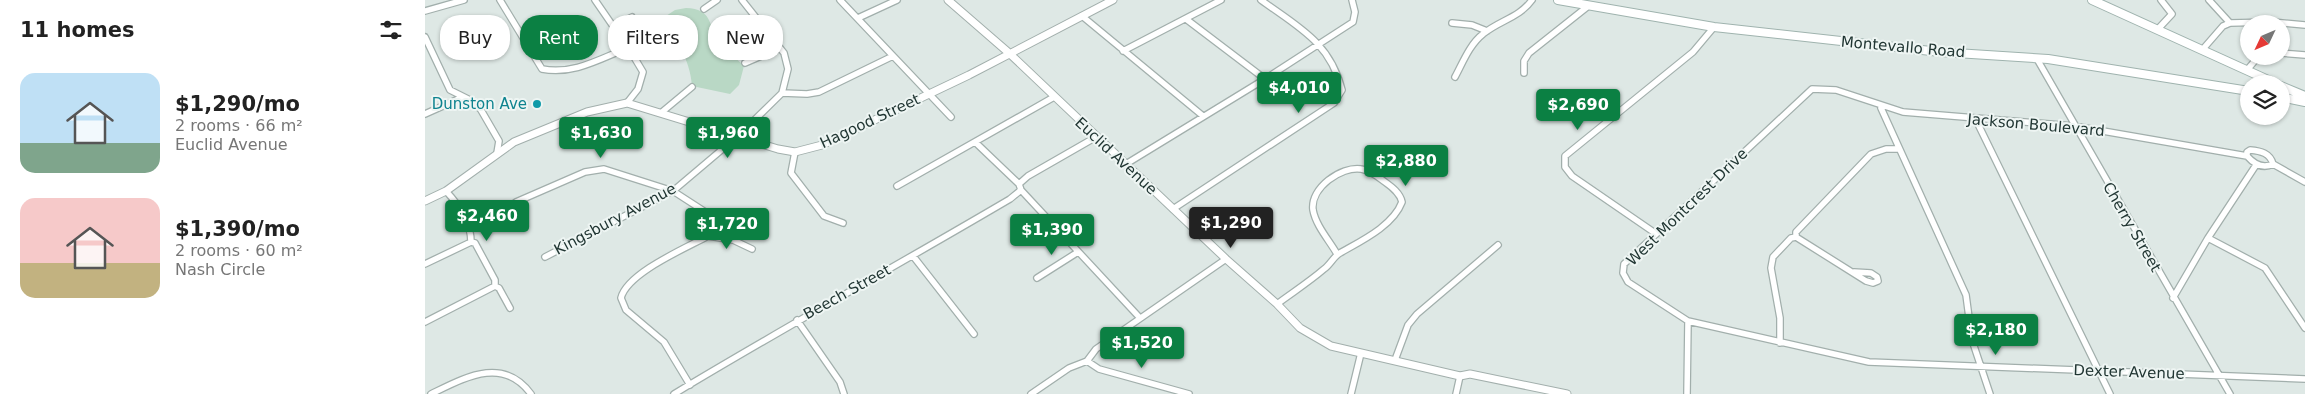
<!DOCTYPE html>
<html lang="en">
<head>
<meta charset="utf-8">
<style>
	body { margin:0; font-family:"DejaVu Sans",sans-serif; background:#f2f2f2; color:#222; height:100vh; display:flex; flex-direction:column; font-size:19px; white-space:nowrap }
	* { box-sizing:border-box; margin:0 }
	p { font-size:16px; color:#767676 }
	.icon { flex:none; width:28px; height:28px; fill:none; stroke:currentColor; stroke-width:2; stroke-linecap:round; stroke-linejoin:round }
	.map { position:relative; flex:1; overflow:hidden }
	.sheet { display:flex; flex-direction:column; background:#fff; width:425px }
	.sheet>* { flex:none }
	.hud { position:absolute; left:15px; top:15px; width:475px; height:45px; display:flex; gap:10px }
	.needle { width:32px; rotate:226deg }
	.buttons { position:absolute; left:1815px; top:15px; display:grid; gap:10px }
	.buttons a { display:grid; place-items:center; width:50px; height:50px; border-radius:50%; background:#fff; box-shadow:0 1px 4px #0004; font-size:25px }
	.price { position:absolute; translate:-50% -42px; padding:0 11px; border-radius:5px; background:#0b8043; color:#fff; font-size:16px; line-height:32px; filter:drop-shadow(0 1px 2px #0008) }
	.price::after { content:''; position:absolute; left:50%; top:30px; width:15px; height:11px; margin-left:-8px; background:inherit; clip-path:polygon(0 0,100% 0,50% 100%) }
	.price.current { background:#222; color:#fff }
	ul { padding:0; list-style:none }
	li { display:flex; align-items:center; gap:15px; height:125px; padding:0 20px }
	li span { display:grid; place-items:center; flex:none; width:140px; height:100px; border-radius:15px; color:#555 }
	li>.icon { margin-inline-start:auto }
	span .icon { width:60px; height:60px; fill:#fffc; stroke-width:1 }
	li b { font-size:21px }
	h2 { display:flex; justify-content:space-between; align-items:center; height:60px; padding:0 20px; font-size:21px }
	.tag { padding:0 18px; border-radius:20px; background:#fff; box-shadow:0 1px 4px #0004; font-size:18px; line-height:45px }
	.tag.current { background:#0b8043; color:#fff }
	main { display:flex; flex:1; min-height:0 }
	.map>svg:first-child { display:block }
	.green { fill:#b9d8c5 }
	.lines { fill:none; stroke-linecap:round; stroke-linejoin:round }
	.minor-casing { stroke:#a2afac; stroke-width:8 }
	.tertiary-casing { stroke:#a2afac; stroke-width:9 }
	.secondary-casing { stroke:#9fb3ae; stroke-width:10 }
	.minor { stroke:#fff; stroke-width:5.5 }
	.tertiary { stroke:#fff; stroke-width:7 }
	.secondary { stroke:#fff; stroke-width:8 }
	.culture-dot { fill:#0f9aa8; stroke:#eef5f3; stroke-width:2 }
	.labels { text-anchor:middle; stroke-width:4; stroke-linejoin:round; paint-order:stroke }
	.street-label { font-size:15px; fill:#213633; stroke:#eef5f3 }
	.culture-label { font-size:15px; fill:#0d838f; stroke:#eef5f3; text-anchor:end }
</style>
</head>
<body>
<main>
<section class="sheet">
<h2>11 homes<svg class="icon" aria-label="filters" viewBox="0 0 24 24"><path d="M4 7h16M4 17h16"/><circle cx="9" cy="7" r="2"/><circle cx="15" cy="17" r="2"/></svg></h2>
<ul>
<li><span style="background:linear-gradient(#bfe0f5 70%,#7fa58c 0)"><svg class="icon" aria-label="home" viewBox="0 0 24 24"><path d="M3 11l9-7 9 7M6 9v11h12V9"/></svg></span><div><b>$1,290/mo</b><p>2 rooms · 66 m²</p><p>Euclid Avenue</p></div></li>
<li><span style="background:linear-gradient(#f6c9c9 65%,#c2b280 0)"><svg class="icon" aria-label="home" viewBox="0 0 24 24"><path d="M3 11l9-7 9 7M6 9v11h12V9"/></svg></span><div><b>$1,390/mo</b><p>2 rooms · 60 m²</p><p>Nash Circle</p></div></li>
</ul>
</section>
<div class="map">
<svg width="1880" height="394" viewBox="0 0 1880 394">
	<rect width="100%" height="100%" fill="#dee8e5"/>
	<!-- green -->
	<path class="green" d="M 261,8 C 288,9 282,24 294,41 C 300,50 311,58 319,66 L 314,85 L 305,94 L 267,86 C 265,58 251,40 235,20 L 250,10 Z"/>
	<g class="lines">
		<defs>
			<path id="minor" d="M 75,0 L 117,69 C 147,75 173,60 200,49
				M 170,0 L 201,45 L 200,49 L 206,52 L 218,72 L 213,89 L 202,103
				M 415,0 L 526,117
				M 1784,0 L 1805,23
				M 279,9 L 292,0
				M 0,11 L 39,0
				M 657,16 L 778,116
				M 433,18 L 472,0
				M 761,19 L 840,79
				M 1027,23 L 1047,25 L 1062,31
				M 1805,23 L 1847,22 L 1880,25
				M 188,26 L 207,17
				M 1733,29 L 1747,14 L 1736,0
				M 0,37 L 25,90 L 47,101 L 56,110 L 74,141 L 72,153
				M 1778,49 L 1798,26 L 1805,23
				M 698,51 L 796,0
				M 1856,53 L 1880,55
				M 1612,59 L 1805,394
				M 320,63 L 355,48
				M 1822,70 L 1834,56
				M 1099,73 L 1099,61 L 1104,53 L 1162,7
				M 1030,77 C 1038,62 1045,44 1058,34 C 1075,20 1094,18 1107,0
				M 357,93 L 382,94 L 394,92 L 468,56
				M 1456,108 L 1541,295 L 1547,340 L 1565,394
				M 237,112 L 267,87
				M 0,114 L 38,97
				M 1551,120 L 1685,394
				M 550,142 L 594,184 L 596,190 L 715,318
				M 1825,150 C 1836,151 1845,153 1848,164 C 1838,169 1829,164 1822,156 L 1822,152 Z
				M 370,152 L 366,173 L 399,216 L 418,223
				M 701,164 L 840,79 L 928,22 L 930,12 L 927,0
				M 1848,164 L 1880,182
				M 594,184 L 603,176 L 671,137
				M 472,186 L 629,97
				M 21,191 C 34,205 46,222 46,242 L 50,243 L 70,280 L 70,286 L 74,288 L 85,308
				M 91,202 L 160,172 L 179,169 L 248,191 L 282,213 L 286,219 L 283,236 C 261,248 202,273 196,298 L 201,310 L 239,342 L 265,385
				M 748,209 L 909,103 L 917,90 C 905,42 873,27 836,0
				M 1230,233 L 1147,176 L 1140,167 L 1140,156 L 1268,52 L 1289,27
				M 283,236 L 308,240 L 327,249
				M 1371,237 L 1441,281 L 1448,283 L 1453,281 L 1452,277 L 1446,273 L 1429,272
				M 1783,238 L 1840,268 L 1880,328
				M 488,256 L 549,334
				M 120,257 L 248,191 L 313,136 L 357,93 L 363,69 L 359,53 L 317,0
				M 0,264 L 46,242
				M 612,278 L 653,252
				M 1748,298 L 1783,238 L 1831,165
				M 852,304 C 868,292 884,282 899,269 C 905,265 909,256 915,253 C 936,241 968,226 977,202 C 975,193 967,187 960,182 C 953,177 945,170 936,169 C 916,166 885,188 888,210 C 891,226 904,240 912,254
				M 372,320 L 415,382 L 419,394
				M 1263,321 L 1444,362 L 1880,379
				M 0,322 L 70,286
				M 1355,343 L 1355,318 L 1346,268 L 1348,257 L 1366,238 L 1371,237 L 1371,232 L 1446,154 L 1461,149 L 1473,149
				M 970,360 L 983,325 L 992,314 L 1073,245
				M 662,361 L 674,369 L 764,394
				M 6,394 C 41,377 78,356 106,394
				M 249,394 C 360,327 473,265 585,199 L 596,190
				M 606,394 L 644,368 L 662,361 L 671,349 L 801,259
				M 926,394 L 936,353
				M 1031,394 L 1035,376
				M 1262,394 L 1263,321 L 1203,282 L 1198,273 L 1199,264 L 1387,89 L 1411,90 L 1478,112 L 1649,126 L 1822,156"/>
			<path id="tertiary" d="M 523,0 L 584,53 L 801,259 L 852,304 L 875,328 L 906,346 L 1035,376 L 1045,374 L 1142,394
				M 0,201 L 21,191 L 89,142 L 162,112 L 202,103 L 353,149 L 370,152 L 397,145 L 544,75 L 688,0"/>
			<path id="secondary" d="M 1133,0 L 1289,27 L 1515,52 L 1623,59 L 1824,91
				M 1667,0 L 1852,84
				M 1856,86 L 1880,96
				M 1856,97 L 1880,102"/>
		</defs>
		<!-- minor casing -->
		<use href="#minor" class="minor-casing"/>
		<!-- tertiary casing -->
		<use href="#tertiary" class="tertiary-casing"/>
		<!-- secondary casing -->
		<use href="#secondary" class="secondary-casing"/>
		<!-- minor -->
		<use href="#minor" class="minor"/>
		<!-- tertiary -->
		<use href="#tertiary" class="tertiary"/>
		<!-- secondary -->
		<use href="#secondary" class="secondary"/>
	</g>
	<!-- markers -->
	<circle class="culture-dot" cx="112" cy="104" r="5"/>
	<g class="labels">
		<!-- street labels -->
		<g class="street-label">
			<text transform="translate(1478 47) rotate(5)" y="5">Montevallo Road</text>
			<text transform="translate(445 121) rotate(-25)" y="5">Hagood Street</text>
			<text transform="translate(1611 125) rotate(5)" y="5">Jackson Boulevard</text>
			<text transform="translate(691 156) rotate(43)" y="5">Euclid Avenue</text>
			<text transform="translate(1262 207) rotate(-44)" y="5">West Montcrest Drive</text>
			<text transform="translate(190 219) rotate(-28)" y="5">Kingsbury Avenue</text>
			<text transform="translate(1707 227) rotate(60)" y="5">Cherry Street</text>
			<text transform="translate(422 292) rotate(-29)" y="5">Beech Street</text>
			<text transform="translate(1704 372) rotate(2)" y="5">Dexter Avenue</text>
		</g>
		<!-- culture labels -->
		<g class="culture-label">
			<text x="102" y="109">Dunston Ave</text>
		</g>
	</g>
</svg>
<div class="buttons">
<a><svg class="needle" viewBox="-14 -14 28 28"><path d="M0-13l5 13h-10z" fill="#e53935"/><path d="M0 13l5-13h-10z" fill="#767676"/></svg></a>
<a><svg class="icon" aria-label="layers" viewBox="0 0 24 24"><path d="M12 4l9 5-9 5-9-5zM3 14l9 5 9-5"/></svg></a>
</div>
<b class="price" style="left:874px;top:114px">$4,010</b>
<b class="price" style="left:1153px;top:131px">$2,690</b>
<b class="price" style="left:176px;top:159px">$1,630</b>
<b class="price" style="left:303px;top:159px">$1,960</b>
<b class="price" style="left:981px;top:187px">$2,880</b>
<b class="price" style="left:62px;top:242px">$2,460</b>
<b class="price current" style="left:806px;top:249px">$1,290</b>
<b class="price" style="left:302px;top:250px">$1,720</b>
<b class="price" style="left:627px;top:256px">$1,390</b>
<b class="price" style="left:1571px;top:356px">$2,180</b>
<b class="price" style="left:717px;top:369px">$1,520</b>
<div class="hud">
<a class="tag">Buy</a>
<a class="tag current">Rent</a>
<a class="tag">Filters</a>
<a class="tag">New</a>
</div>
</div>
</main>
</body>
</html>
